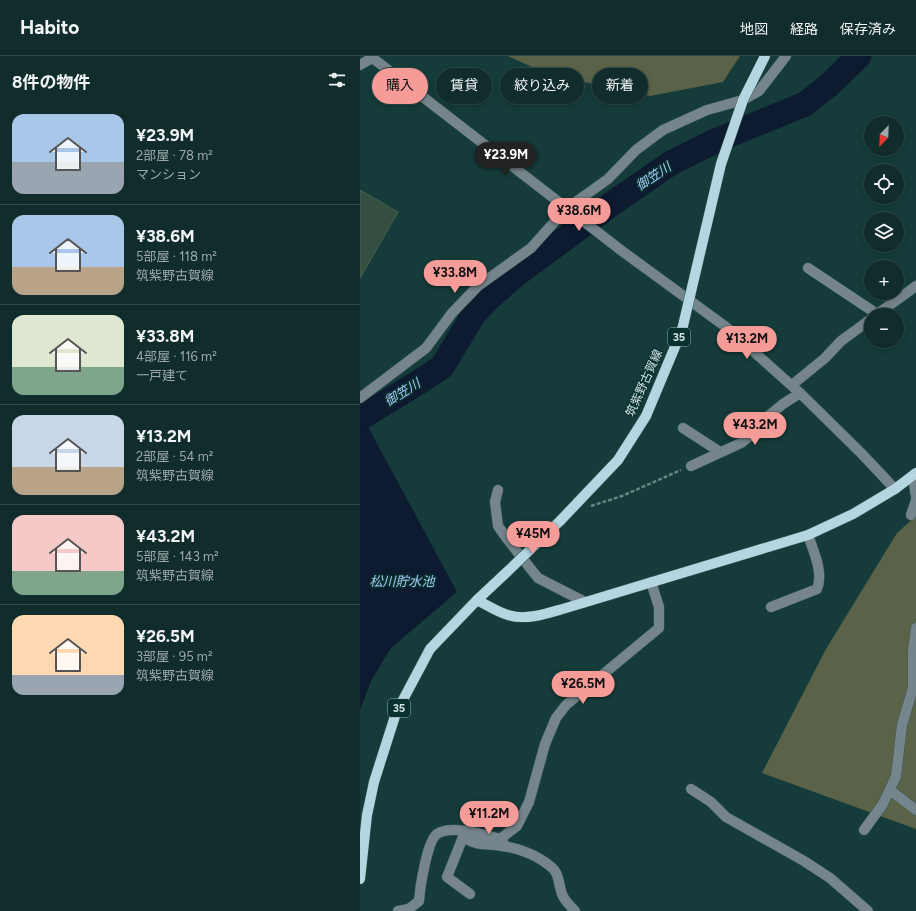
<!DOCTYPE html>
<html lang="ja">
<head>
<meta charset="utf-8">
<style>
	body { margin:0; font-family:Figtree,"Noto Sans JP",sans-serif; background:#1e3938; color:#f1f3f6; height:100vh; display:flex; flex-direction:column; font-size:15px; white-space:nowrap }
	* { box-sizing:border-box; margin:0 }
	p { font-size:13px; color:#9ca8a9 }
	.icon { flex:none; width:22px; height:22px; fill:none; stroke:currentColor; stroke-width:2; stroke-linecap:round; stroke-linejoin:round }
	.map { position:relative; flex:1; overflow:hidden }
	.panel { display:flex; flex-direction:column; background:#102d2c; width:360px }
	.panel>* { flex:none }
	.top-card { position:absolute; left:12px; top:12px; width:380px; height:36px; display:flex; gap:8px }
	.needle { width:26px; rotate:203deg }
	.tools { position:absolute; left:504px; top:60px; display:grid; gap:8px }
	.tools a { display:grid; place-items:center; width:40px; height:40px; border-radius:50%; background:#102d2c; box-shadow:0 2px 6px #0003,0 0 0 1px #304948; font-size:20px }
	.price { position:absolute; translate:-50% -34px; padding:0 9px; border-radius:14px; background:#f59b98; color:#111; font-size:13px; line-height:26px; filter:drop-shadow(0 1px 2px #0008) }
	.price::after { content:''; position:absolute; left:50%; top:24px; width:12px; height:9px; margin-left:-6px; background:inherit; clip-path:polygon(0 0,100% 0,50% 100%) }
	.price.current { background:#222; color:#fff }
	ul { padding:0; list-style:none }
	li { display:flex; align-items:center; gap:12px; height:100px; padding:0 12px }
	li+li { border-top:1px solid #304948 }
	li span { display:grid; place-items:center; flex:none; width:112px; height:80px; border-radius:12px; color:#555 }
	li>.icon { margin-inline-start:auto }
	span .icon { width:48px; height:48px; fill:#fffc; stroke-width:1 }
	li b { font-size:17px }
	h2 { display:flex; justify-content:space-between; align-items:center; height:48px; padding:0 12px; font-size:17px }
	.chip { padding:0 14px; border-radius:18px; background:#102d2c; box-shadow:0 2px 6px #0003,0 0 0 1px #304948; font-size:14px; line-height:36px }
	.chip.current { background:#f59b98; color:#111 }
	header { display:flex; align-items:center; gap:24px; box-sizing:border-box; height:56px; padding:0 20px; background:#102d2c; border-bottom:1px solid #304948 }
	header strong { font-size:19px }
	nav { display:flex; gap:22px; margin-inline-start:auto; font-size:14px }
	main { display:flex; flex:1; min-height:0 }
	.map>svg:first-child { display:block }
	.forest { fill:#5a6347 }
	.water { fill:#0d1b30 }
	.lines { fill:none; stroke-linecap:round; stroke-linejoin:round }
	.river { stroke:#0d1b30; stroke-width:25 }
	.building { fill:#344f3f; stroke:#476352 }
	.minor-casing { stroke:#365a58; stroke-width:11 }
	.major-casing { stroke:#365a58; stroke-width:11 }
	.path { stroke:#668583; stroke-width:2.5; stroke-dasharray:4 2; stroke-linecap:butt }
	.minor { stroke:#75858b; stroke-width:10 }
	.major { stroke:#b5d5e1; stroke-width:10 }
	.major-bridge-casing { stroke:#365a58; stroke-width:11; stroke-linecap:butt }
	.major-bridge { stroke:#b5d5e1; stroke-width:10 }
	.labels { text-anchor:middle; stroke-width:3; stroke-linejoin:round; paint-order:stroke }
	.shield { fill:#09312f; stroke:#92adab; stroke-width:1 }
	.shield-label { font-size:11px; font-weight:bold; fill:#cde2e0 }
	.street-label { font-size:12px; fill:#cde2e0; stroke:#09312f }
	.water-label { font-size:13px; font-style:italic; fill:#a7c7f6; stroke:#09312f }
</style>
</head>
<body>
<header>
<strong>Habito</strong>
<nav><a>地図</a><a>経路</a><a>保存済み</a></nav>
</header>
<main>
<section class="panel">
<h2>8件の物件<svg class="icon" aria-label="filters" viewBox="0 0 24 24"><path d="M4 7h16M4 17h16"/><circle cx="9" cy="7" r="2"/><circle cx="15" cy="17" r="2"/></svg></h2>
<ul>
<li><span style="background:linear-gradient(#a9c7e8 60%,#9aa5b1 0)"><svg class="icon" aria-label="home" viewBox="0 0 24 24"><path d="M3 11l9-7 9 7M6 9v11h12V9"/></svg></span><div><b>¥23.9M</b><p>2部屋 · 78 m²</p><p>マンション</p></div></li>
<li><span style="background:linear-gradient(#a9c7e8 65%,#b9a48a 0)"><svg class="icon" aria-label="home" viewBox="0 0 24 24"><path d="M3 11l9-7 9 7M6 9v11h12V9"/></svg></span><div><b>¥38.6M</b><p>5部屋 · 118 m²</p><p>筑紫野古賀線</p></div></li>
<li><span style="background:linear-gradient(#dfe7d0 65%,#7fa58c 0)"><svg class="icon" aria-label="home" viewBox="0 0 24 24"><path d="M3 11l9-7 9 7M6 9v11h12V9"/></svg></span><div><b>¥33.8M</b><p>4部屋 · 116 m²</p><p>一戸建て</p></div></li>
<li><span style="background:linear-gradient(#c9d6e8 65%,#b9a48a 0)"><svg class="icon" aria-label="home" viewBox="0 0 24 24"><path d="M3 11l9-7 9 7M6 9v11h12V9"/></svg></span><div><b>¥13.2M</b><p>2部屋 · 54 m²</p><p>筑紫野古賀線</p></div></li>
<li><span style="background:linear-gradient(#f6c9c9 70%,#7fa58c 0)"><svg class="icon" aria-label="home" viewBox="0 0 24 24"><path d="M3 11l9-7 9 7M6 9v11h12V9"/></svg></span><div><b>¥43.2M</b><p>5部屋 · 143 m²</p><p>筑紫野古賀線</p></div></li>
<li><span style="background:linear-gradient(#ffd9b3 75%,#9aa5b1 0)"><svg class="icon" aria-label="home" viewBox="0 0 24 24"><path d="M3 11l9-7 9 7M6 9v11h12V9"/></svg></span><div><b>¥26.5M</b><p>3部屋 · 95 m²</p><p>筑紫野古賀線</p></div></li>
</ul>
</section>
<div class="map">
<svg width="556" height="855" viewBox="0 0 556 855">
	<rect width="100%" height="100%" fill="#153c3a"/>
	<!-- forest -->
	<path class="forest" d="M 148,0 L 380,0 L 363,26 L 290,40 L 187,18 Z
		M 556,460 L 556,773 L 402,717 L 466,593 L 537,477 Z"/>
	<!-- water -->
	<path class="water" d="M 0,356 L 97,536 L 31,592 L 11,625 L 0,654 Z"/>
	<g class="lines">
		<!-- river -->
		<path class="river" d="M 0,362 L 56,328 L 82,311 L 114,258 L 129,242 L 153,221 L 253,147 L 311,107 L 355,85 L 445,48 L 468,30 L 499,0"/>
	</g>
	<!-- building -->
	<path class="building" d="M 0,134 L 38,156 L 0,222 Z"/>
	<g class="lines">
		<defs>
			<path id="minor" d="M 10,0 L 262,195 L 366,271 L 440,337 L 501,397 L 535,433
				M 0,9 L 12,2
				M 448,212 L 517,258
				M 516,259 L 556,230
				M 432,329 L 465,302 L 481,285 L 511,263
				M 0,342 L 66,292 L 92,257 L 118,230 L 171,192 L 206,153 L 248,123 L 276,94 L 303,74 L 347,54 L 383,44 L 399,35 L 426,0
				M 323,372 L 360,396
				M 331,410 L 381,387 L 390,380 L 401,366 L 423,348 L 440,337
				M 553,420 L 556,441
				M 138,434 L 135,446 L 138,470 L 148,484 L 178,522 L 225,546
				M 551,459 L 556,444
				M 411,551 L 457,533 C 464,517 453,494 448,479
				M 331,733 L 351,746 L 366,761 L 444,805 L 470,822 L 508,855
				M 530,734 L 556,754
				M 504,774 L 523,748 L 536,720 L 542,669 L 553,632 L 553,595 L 556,572
				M 140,783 L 157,770 L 169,746 L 185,688 L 196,662 L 206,649 L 299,572 L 299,551 L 291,526
				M 110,838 L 87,821 L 103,781 C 118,791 126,787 142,790 C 158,792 177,799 190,810 C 200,817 198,828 202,838 C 204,844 210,850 215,855
				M 38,855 L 49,853 L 59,845 C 60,832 67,785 77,778 C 91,768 125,779 140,783 L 144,788"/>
			<path id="major" d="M 117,544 C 127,549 137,556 148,559 C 167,565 188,557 206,552 L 448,479 L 493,458 L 535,433 L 556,417
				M 0,823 L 7,759 L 14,726 L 36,657 L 70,593 L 117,544 L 148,515"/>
		</defs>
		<!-- minor casing -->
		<use href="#minor" class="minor-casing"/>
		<!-- major casing -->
		<use href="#major" class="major-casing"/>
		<!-- path -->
		<path class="path" d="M 231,450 L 262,440 L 321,414"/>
		<!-- minor -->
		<use href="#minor" class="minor"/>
		<!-- major -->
		<use href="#major" class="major"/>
		<defs>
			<path id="major-bridge" d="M 148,515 L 200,465 L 258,404 L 286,360 L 322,274 L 361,108 L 383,44 L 405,0"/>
		</defs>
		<!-- major-bridge casing -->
		<use href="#major-bridge" class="major-bridge-casing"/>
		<!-- major-bridge -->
		<use href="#major-bridge" class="major-bridge"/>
	</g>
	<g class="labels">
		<!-- shield labels -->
		<g class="shield">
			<rect x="308" y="272" width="22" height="18" rx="3"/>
			<rect x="28" y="643" width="22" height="18" rx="3"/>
		</g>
		<g class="shield-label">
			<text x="319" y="285">35</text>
			<text x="39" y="656">35</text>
		</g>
		<!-- street labels -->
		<g class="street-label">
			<text transform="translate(284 327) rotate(-66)" y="4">筑紫野古賀線</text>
		</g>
		<!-- water labels -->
		<g class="water-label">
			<text transform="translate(293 120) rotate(-34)" y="5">御笠川</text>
			<text transform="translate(42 336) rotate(-32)" y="5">御笠川</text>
			<text x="42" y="530">松川貯水池</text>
		</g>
	</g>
</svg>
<div class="tools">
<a><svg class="needle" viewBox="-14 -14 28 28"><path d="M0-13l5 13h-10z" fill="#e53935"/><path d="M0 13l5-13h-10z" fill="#9ca8a9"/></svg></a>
<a><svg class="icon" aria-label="locate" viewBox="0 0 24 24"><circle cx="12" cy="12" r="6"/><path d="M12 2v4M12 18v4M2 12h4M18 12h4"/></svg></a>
<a><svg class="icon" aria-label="layers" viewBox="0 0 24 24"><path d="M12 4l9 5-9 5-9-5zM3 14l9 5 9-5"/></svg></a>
<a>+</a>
<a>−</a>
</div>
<b class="price current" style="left:146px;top:120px">¥23.9M</b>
<b class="price" style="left:219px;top:176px">¥38.6M</b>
<b class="price" style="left:95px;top:238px">¥33.8M</b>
<b class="price" style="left:387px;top:304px">¥13.2M</b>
<b class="price" style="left:395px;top:390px">¥43.2M</b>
<b class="price" style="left:173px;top:499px">¥45M</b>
<b class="price" style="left:223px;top:649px">¥26.5M</b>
<b class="price" style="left:129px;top:779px">¥11.2M</b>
<div class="top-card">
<a class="chip current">購入</a>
<a class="chip">賃貸</a>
<a class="chip">絞り込み</a>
<a class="chip">新着</a>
</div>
</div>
</main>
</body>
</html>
